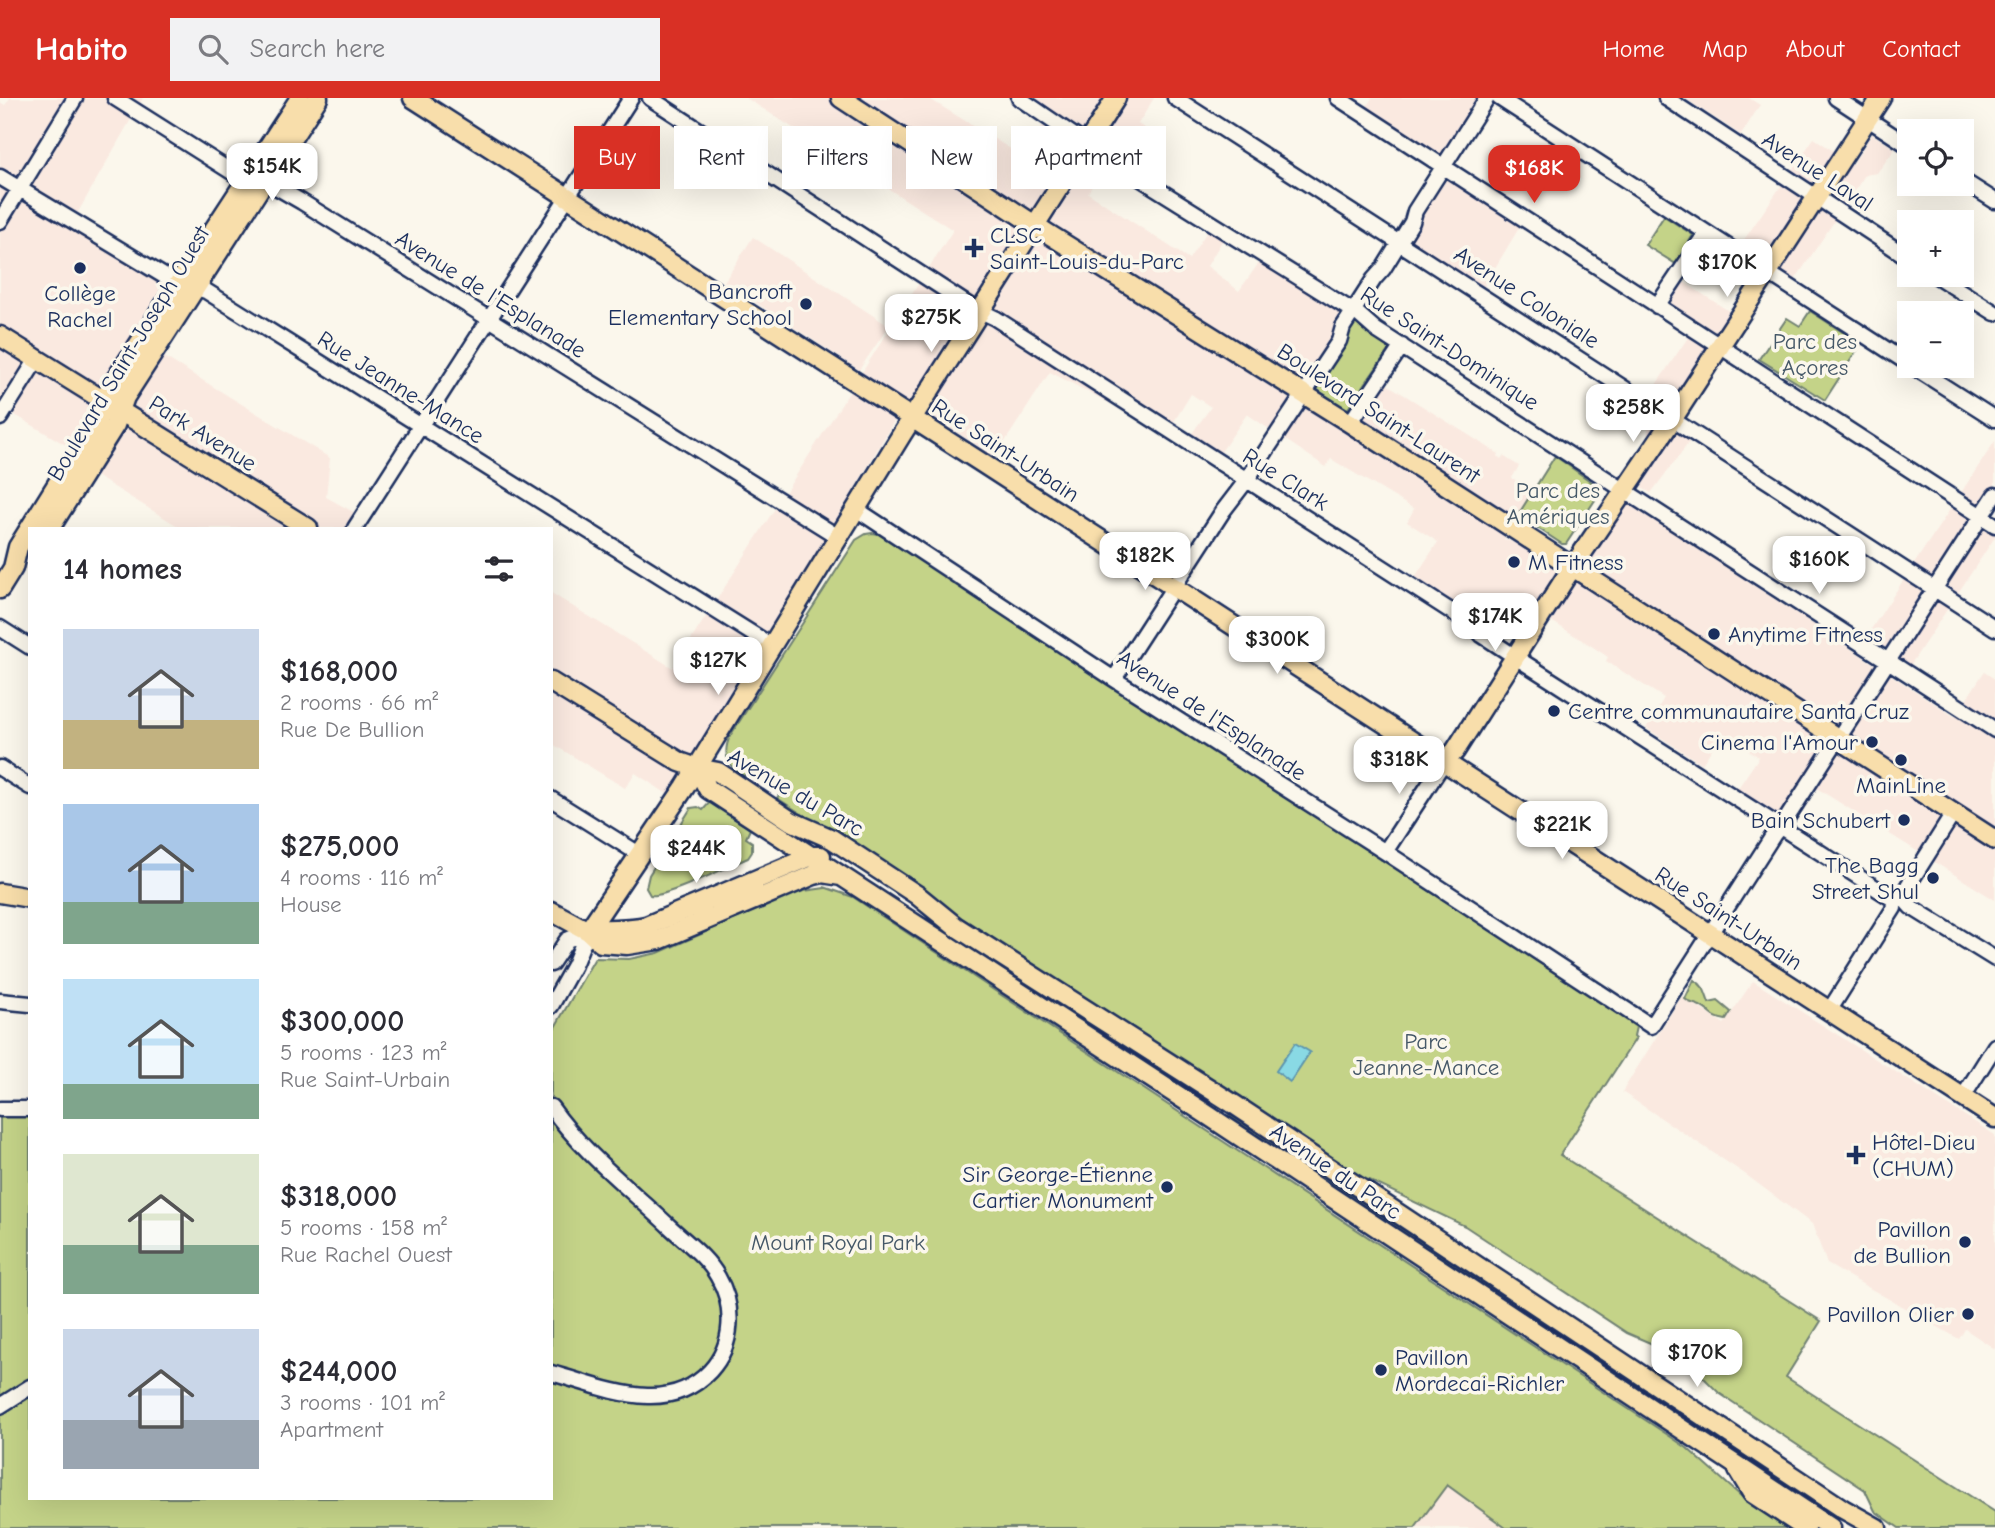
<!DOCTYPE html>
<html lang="en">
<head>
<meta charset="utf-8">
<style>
	body { margin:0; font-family:"Comic Neue",sans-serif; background:#f2f2f3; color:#2b2b33; height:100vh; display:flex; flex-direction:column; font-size:26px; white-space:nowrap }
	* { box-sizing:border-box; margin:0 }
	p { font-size:23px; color:#7c7c81 }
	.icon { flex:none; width:38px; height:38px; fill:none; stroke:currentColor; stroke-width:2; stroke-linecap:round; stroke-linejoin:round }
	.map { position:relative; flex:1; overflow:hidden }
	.drawer { position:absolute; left:28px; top:429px; width:525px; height:973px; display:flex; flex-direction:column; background:#fff; border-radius:0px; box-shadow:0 7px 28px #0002 }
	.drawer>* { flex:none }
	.top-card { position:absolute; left:574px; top:28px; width:665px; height:63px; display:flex; gap:14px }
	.buttons { position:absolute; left:1897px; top:21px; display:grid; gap:14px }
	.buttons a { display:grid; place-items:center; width:77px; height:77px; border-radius:0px; background:#fff; box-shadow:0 7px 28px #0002; font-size:35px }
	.price { position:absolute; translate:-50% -60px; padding:0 16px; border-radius:14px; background:#fff; color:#222; font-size:23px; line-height:46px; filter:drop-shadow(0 2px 4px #0008) }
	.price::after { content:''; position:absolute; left:50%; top:42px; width:21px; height:16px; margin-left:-10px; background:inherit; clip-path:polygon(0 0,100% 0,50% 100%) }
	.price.current { background:#d93025; color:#fff }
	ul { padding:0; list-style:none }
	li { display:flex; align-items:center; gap:21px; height:175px; padding:0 35px }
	li span { display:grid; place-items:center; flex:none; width:196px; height:140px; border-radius:0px; color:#555 }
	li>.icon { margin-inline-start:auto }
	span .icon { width:84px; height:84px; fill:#fffc; stroke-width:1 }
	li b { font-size:30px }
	h2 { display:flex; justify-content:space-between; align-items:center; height:84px; padding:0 35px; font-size:30px }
	.tag { padding:0 24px; border-radius:0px; background:#fff; box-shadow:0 7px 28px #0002; font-size:24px; line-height:63px }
	.tag.current { background:#d93025; color:#fff }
	header { display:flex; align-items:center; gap:42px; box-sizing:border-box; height:98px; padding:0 35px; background:#d93025; color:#fff }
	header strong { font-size:33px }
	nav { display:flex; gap:38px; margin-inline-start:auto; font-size:24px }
	.search { width:490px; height:63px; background:#f2f2f3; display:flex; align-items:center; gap:18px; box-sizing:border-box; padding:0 24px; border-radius:0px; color:#7c7c81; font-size:26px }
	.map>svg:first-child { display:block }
	.built { fill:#fae9e0 }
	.green { fill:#c4d388; stroke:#708173; stroke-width:2 }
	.water { fill:#89d9e4; stroke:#5d95ae; stroke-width:2 }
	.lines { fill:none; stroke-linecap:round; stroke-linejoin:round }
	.minor-casing { stroke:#1b2f5e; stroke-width:19 }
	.major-casing { stroke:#1b2f5e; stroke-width:23 }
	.minor { stroke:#fbf7ec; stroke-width:14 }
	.major { stroke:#f8deab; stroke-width:18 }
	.poi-dot { fill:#1b2f5e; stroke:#fbf7ec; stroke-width:2.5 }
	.labels { text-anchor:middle; stroke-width:7; stroke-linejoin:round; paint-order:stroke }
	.street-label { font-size:23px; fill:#1b2f5e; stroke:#fbf7ec }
	.poi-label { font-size:23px; fill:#1b2f5e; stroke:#fbf7ec; text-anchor:end }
	.park-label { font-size:23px; fill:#455868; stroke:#fbf7ec }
</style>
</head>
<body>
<header>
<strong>Habito</strong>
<div class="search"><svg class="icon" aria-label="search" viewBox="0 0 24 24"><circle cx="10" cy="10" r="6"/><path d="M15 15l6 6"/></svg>Search here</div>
<nav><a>Home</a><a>Map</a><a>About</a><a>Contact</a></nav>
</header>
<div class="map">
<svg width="1995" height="1430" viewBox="0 0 1995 1430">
	<rect width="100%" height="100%" fill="#fbf7ec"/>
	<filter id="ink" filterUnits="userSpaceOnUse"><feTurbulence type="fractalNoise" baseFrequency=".0143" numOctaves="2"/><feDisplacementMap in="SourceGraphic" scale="14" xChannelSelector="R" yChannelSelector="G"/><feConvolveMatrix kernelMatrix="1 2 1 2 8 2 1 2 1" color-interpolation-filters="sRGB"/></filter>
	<g filter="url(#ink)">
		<!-- built -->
		<path class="built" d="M 10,0 L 143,0 L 73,123 L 159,181 L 155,187 L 159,189 L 159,193 L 130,238 L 330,360 L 326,399 L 359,417 L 363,430 L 181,430 L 86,372 L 76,353 L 0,308 L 0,4 L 5,7 Z
			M 746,0 L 928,0 L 1022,58 L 1053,13 L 1033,0 L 1154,0 L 1138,26 L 1155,37 L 1131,76 L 1107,62 L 1088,95 L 1189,161 L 1214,123 L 1228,133 L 1207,168 L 1239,193 L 1261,162 L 1348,216 L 1296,296 L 1352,332 L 1382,283 L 1499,356 L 1498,358 L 1501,361 L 1503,358 L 1519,368 L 1512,380 L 1532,393 L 1504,441 L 1562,462 L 1573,469 L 1625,393 L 1631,407 L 1955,619 L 1984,574 L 1995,581 L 1995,802 L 1810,686 L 1785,723 L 1732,699 L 1759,659 L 1722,636 L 1702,666 L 1646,630 L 1664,600 L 1606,563 L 1608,559 L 1590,547 L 1540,516 L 1534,523 L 1516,512 L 1497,541 L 1413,482 L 1438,444 L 1407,424 L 1414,411 L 1331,361 L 1326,369 L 1247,316 L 1214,364 L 1185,345 L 1211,309 L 1191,296 L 1167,335 L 1050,274 L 995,359 L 908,303 L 891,328 L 675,701 L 635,675 L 625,690 L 551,645 L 551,495 L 673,570 L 953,132 Z
			M 1372,0 L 1488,0 L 1443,68 L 1362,16 Z
			M 1684,0 L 1749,0 L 1760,7 L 1741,37 Z
			M 1872,36 L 1895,51 L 1877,75 L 1865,77 L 1791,188 L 1768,174 L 1719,248 L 1678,334 L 1690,343 L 1651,395 L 1642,390 L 1650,313 L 1645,303 L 1687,241 L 1692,229 L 1658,207 L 1676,179 L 1738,219 L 1767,174 L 1735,155 L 1814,40 L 1853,66 Z
			M 1445,71 L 1522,125 L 1483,190 L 1405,140 Z
			M 753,139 L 889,228 L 859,272 L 724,184 Z
			M 1995,343 L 1995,439 L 1907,572 L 1864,542 Z
			M 1753,883 L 1995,1037 L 1995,1251 L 1965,1231 L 1959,1241 L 1827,1166 L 1812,1126 L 1745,1076 L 1622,994 L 1682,898 L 1724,926 Z
			M 1446,1384 L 1506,1430 L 1408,1430 Z"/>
		<!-- green -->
		<path class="green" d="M 1664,118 L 1693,137 L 1676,166 L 1645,147 Z
			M 1810,213 L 1861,246 L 1825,302 L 1759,261 L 1787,220 L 1800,228 Z
			M 1355,224 L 1392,247 L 1347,312 L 1316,291 Z
			M 1555,358 L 1600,390 L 1601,393 L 1566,446 L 1562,446 L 1518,417 Z
			M 872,435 L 879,436 L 1629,922 L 1629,924 L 1636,929 L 1634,938 L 1636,940 L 1560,1057 L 1821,1223 L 1786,1279 L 1995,1414 L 1995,1430 L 1899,1430 L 1875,1413 L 1865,1392 L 1719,1295 L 1683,1259 L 1627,1235 L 1465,1128 L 1358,1077 L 777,700 L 783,691 L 751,670 L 744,678 C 727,668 722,656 730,638 L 856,442 L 866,436 Z
			M 710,704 L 750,731 L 746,740 L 752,744 L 752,754 L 748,760 C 731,767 663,801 650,797 L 646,790 L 649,777 L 691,710 L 698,709 L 703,712 Z
			M 824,789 L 853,799 L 1668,1337 L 1687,1350 L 1751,1407 L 1786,1430 L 1506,1430 L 1447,1387 L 1415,1430 L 0,1430 L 0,1019 L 30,1018 L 30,1400 L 551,1400 L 551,936 L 595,860 L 629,861 L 658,855 L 797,794 L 825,790 Z
			M 1694,882 C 1705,888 1705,895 1709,905 L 1718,903 L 1731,914 L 1726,922 C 1711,920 1712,914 1700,908 C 1694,905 1690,906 1685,901 Z
			M 1105,937 L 1208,1003 L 1205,1008 L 1103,939 Z
			M 1229,1017 L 1507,1200 L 1503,1205 L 1226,1022 Z
			M 1591,1259 L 1614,1270 L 1826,1409 L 1822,1415 L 1589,1262 Z"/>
		<!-- water -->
		<path class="water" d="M 1295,945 L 1310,954 L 1290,984 L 1276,973 Z"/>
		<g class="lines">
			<defs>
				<path id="minor" d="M 115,0 L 235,76 L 264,82 L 302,104 L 840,440
					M 650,0 L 970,208 L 995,220 L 1474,528 L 1482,537 L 1523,564 L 1893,801 L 1894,810 L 1829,913
					M 1019,0 L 1098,54 L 1359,217 L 1376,232 L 1995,632
					M 1175,0 L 1995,530
					M 1338,0 L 1995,427
					M 1499,0 L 1909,266
					M 1666,0 L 1909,160
					M 1836,0 L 1909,48
					M 0,79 L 169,181 L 206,193 L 772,548
					M 1962,82 L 1995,103
					M 0,123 L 75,0
					M 1935,177 L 1995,215
					M 1657,208 L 1706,135
					M 1912,268 L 1995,321
					M 0,320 L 37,261
					M 1350,325 L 1402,248
					M 856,411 L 1114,581 L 1390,757 L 1651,928 L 1774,736 L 1785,723 L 1995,397
					M 355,430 L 631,0
					M 0,530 L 30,549
					M 1114,581 L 1223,413 L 1246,383 L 1339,243 L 1343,229 L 1374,181 L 1383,171 L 1412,124 L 1415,113 L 1487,0
					M 0,670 L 30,689
					M 551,701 L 639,756
					M 1953,716 L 1904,794 L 1903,800 L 1911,809 L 1995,861
					M 1385,754 L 1444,664
					M 551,866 L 567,842 L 588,833
					M 0,903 L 30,906
					M 551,908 L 574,867 L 588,833
					M 1963,999 L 1995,948
					M 551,1009 C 583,1055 630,1091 670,1129 C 687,1145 707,1159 718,1179 C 735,1208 734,1247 710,1273 C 666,1320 604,1289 551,1275
					M 0,1011 L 30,1011
					M 0,1308 L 30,1289"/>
				<path id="major" d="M 413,0 L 982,365 L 1995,1020
					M 841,0 L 1047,135 L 1350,325 L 1995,742
					M 0,238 L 308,430
					M 50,430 L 115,327 L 125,299 L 318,0
					M 0,491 L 13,470 L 18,449 L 100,317 L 110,290 L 300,0
					M 551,584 L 680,664 L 697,670 L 718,674 L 791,723 L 832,741 L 917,797 L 955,828 L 1235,1007 L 1843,1411 L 1877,1430
					M 1444,664 L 1455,653 L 1566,479 L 1668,328 L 1881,0
					M 697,670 L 708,691 L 1200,1012 L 1831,1430
					M 0,795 L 30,800
					M 551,813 L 588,833 L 601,845 L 627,847 L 659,842 L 814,777 L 822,775 L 841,778
					M 588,833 L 685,689 L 902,336 L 1116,0
					M 588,833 C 607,829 626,833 646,828 L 812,758 L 821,758
					M 1738,1372 L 1752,1395 L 1805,1430"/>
			</defs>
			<!-- minor casing -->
			<use href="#minor" class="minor-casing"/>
			<!-- major casing -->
			<use href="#major" class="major-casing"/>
			<!-- minor -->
			<use href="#minor" class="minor"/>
			<!-- major -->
			<use href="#major" class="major"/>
		</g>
	</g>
	<!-- markers -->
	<g class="poi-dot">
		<path d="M970.5 139.5h7v7h7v7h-7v7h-7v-7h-7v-7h7z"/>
		<circle cx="80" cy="170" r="7"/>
		<circle cx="806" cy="206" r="7"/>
		<circle cx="1514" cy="464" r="7"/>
		<circle cx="1714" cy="536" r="7"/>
		<circle cx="1554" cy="613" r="7"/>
		<circle cx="1872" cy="644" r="7"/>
		<circle cx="1901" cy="662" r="7"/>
		<circle cx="1904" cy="722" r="7"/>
		<circle cx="1933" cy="780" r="7"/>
		<path d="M1852.5 1046.5h7v7h7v7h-7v7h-7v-7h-7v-7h7z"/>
		<circle cx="1167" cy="1089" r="7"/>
		<circle cx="1965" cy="1144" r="7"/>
		<circle cx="1968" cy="1216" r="7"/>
		<circle cx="1381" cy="1272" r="7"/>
	</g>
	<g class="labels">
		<!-- street labels -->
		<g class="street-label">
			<text transform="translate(1818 73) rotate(33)" y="8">Avenue Laval</text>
			<text transform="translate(491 196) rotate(32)" y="8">Avenue de l'Esplanade</text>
			<text transform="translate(1527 199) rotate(33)" y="8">Avenue Coloniale</text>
			<text transform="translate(1450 250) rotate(33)" y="8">Rue Saint-Dominique</text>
			<text transform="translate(128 255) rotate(-59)" y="8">Boulevard Saint-Joseph Ouest</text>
			<text transform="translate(401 289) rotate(32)" y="8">Rue Jeanne-Mance</text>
			<text transform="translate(1379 315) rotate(33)" y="8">Boulevard Saint-Laurent</text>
			<text transform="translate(203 335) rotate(32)" y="8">Park Avenue</text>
			<text transform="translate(1006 352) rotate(33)" y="8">Rue Saint-Urbain</text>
			<text transform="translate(1286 381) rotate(32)" y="8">Rue Clark</text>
			<text transform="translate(1212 617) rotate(33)" y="8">Avenue de l'Esplanade</text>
			<text transform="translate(796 694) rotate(30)" y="8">Avenue du Parc</text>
			<text transform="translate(1729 820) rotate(33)" y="8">Rue Saint-Urbain</text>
			<text transform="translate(1336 1073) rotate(34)" y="8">Avenue du Parc</text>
		</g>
		<!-- poi labels -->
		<g class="poi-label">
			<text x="990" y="145" text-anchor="start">CLSC<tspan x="990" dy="26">Saint-Louis-du-Parc</tspan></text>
			<text x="792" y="201">Bancroft<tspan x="792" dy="26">Elementary School</tspan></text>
			<text x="80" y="203" text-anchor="middle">Collège<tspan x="80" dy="26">Rachel</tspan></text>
			<text x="1528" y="472" text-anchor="start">M Fitness</text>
			<text x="1728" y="544" text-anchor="start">Anytime Fitness</text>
			<text x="1568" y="621" text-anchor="start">Centre communautaire Santa Cruz</text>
			<text x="1858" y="652">Cinema l'Amour</text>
			<text x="1901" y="695" text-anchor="middle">MainLine</text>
			<text x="1890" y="730">Bain Schubert</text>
			<text x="1919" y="775">The Bagg<tspan x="1919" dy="26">Street Shul</tspan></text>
			<text x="1872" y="1052" text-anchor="start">Hôtel-Dieu<tspan x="1872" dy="26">(CHUM)</tspan></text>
			<text x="1153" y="1084">Sir George-Étienne<tspan x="1153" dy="26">Cartier Monument</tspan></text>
			<text x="1951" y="1139">Pavillon<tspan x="1951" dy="26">de Bullion</tspan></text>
			<text x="1954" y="1224">Pavillon Olier</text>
			<text x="1395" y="1267" text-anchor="start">Pavillon<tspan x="1395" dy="26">Mordecai-Richler</tspan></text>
		</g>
		<!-- park labels -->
		<g class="park-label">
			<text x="1815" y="251">Parc des<tspan x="1815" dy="26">Açores</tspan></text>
			<text x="1558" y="400">Parc des<tspan x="1558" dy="26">Amériques</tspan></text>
			<text x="1426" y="951">Parc<tspan x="1426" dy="26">Jeanne-Mance</tspan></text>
			<text x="838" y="1152">Mount Royal Park</text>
		</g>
	</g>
</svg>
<div class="buttons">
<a><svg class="icon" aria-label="locate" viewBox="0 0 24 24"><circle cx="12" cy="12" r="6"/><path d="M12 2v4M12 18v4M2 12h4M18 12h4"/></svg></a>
<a>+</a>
<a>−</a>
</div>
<b class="price" style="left:272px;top:105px">$154K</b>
<b class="price current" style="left:1534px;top:107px">$168K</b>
<b class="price" style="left:1727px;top:201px">$170K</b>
<b class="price" style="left:931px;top:256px">$275K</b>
<b class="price" style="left:1633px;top:346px">$258K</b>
<b class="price" style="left:1145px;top:494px">$182K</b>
<b class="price" style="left:1819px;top:498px">$160K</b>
<b class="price" style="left:1495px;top:555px">$174K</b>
<b class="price" style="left:1277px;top:578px">$300K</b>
<b class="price" style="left:718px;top:599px">$127K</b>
<b class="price" style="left:1399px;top:698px">$318K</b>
<b class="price" style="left:1562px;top:763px">$221K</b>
<b class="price" style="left:696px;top:787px">$244K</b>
<b class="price" style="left:1697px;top:1291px">$170K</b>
<div class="top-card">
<a class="tag current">Buy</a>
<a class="tag">Rent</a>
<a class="tag">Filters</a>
<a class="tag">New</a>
<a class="tag">Apartment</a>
</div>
<section class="drawer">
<h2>14 homes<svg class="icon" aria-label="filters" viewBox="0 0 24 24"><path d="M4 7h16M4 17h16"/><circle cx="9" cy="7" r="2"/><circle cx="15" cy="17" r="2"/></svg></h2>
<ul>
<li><span style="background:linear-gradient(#c9d6e8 65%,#c2b280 0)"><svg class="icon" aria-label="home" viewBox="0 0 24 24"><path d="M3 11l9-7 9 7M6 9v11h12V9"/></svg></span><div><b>$168,000</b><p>2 rooms · 66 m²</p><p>Rue De Bullion</p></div></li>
<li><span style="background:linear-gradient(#a9c7e8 70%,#7fa58c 0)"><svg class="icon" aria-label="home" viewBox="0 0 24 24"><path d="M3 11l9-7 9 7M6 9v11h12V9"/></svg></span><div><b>$275,000</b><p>4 rooms · 116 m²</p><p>House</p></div></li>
<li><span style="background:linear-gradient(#bfe0f5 75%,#7fa58c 0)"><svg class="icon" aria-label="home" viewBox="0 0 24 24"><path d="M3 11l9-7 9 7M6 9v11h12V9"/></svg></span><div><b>$300,000</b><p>5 rooms · 123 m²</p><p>Rue Saint-Urbain</p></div></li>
<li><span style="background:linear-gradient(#dfe7d0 65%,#7fa58c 0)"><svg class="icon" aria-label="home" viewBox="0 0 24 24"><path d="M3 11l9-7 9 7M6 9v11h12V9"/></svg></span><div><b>$318,000</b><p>5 rooms · 158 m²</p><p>Rue Rachel Ouest</p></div></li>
<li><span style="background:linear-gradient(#c9d6e8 65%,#9aa5b1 0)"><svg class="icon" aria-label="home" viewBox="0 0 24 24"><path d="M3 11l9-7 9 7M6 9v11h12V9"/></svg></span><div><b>$244,000</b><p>3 rooms · 101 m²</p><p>Apartment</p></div></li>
</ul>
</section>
</div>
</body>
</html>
